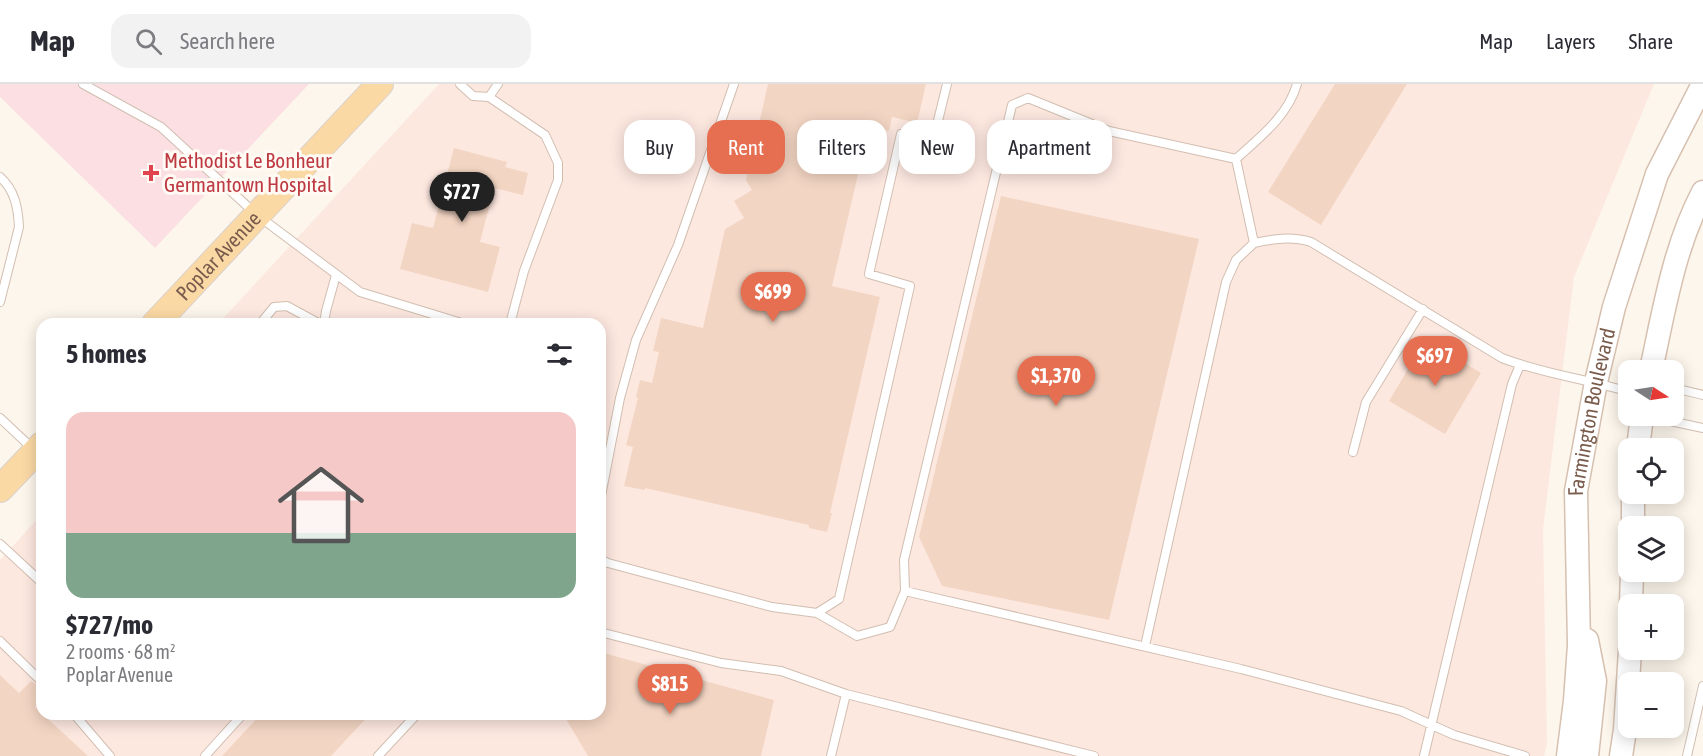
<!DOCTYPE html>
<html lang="en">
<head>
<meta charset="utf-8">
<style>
	body { margin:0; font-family:"Asap Condensed",sans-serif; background:#f2f2f3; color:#2b2b33; height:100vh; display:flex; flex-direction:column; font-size:22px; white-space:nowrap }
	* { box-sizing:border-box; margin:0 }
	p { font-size:20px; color:#7c7c81 }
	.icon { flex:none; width:33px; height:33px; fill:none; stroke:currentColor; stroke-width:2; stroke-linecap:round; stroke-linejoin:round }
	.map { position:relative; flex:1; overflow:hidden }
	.panel { position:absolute; left:36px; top:234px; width:570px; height:402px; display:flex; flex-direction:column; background:#fff; border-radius:18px; box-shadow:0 3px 15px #0003 }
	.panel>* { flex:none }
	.guide { position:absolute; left:624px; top:36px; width:570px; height:54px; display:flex; gap:12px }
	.needle { width:39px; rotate:102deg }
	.controls { position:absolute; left:1618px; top:276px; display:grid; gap:12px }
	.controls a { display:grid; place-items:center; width:66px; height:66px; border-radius:12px; background:#fff; box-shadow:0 3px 15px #0003; font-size:30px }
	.price { position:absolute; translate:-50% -51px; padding:0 14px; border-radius:21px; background:#e76f51; color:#fff; font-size:20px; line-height:39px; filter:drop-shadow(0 2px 3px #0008) }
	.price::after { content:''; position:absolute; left:50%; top:36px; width:18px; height:14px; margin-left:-9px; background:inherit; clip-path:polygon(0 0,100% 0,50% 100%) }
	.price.current { background:#222; color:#fff }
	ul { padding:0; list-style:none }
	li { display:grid; align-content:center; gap:12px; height:318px; padding:0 30px }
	li span { display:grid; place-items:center; height:186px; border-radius:18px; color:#555 }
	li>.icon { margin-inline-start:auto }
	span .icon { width:108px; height:108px; fill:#fffc; stroke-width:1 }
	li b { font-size:26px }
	h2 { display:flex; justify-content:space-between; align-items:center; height:72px; padding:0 30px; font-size:26px }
	.tag { padding:0 21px; border-radius:18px; background:#fff; box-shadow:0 3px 15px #0003; font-size:21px; line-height:54px }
	.tag.current { background:#e76f51; color:#fff }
	header { display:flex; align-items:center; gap:36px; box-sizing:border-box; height:84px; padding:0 30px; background:#fff; border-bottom:2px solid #e1e1e2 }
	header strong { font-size:28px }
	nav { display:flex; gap:33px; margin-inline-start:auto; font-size:21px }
	.search { width:420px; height:54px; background:#f2f2f3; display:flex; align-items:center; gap:15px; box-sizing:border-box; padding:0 21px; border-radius:18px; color:#7c7c81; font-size:22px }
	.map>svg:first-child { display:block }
	.commercial { fill:#fde8e0 }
	.medical { fill:#fbdfe3 }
	.building { fill:#f3d5c3 }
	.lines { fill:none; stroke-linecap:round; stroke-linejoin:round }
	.lane-casing { stroke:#d1beb0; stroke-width:10 }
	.secondary-casing { stroke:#d6c0b0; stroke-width:25 }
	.primary-casing { stroke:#dad1cd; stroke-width:28 }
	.lane { stroke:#fff; stroke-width:8 }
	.secondary { stroke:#fff; stroke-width:22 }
	.primary { stroke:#fbd9a5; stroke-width:26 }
	.health-dot { fill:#e0444e; stroke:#fffaf3; stroke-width:2 }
	.labels { text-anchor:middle; stroke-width:6; stroke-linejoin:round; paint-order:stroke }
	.health-label { font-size:21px; fill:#be3a42; stroke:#fffaf3; text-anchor:start }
	.street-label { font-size:21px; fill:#7a5c4d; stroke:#fffaf3 }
</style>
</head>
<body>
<header>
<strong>Map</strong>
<div class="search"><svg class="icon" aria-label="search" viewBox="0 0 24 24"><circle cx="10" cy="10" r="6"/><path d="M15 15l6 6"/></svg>Search here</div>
<nav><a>Map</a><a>Layers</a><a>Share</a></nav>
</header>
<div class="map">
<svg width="1703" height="672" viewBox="0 0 1703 672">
	<rect width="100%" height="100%" fill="#fdf6ec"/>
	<!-- commercial -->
	<path class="commercial" d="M 439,0 L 1654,0 L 1574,193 L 1543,445 L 1547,659 L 1544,672 L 0,672 L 0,476 L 42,430 L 42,630 L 600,630 L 600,240 L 218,240 Z"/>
	<!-- medical -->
	<path class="medical" d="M 0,0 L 309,0 L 155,164 L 0,13 Z"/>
	<!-- building -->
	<path class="building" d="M 768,0 L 926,0 L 917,39 L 892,33 L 889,47 L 876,44 L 873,54 L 867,52 L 832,202 L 880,213 L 830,429 L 832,429 L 827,448 L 809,444 L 809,441 L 645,404 L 645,406 L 624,402 L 633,363 L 626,361 L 638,314 L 636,313 L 640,296 L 652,299 L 659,268 L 653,267 L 661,234 L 703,244 L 725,145 L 744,134 L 734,117 L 752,106 L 746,96 Z
		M 1335,0 L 1407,0 L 1321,141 L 1268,108 Z
		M 454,64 L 507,78 L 505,83 L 528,89 L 523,111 L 494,104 L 480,158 L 500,163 L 488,208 L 400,185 L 412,139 L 433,144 Z
		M 1001,112 L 1199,155 L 1109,536 L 942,502 L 919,453 Z
		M 1426,255 L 1481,289 L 1445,350 L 1389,317 Z
		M 600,568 L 774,616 L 761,672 L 588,672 L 563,630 L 600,630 Z
		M 0,591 L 19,609 L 31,597 L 42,604 L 42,616 L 35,623 L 88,672 L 0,672 Z
		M 261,630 L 370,630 L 331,672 L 222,672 Z"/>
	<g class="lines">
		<defs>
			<path id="lane" d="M 83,0 L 161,43 L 257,131 L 360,208 L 465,240
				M 460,0 L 473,12 L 489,13 L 545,51 L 558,79 L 558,96 L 524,187 L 510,240
				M 489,13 L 498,0
				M 1236,75 L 1254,159 C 1273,155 1291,152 1311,158 L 1502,274 C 1543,290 1587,295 1629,308
				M 0,93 C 15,106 18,124 19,143 L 0,218
				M 260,240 L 274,223 L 287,222 L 320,240
				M 324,240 L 326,227 L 336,191
				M 1674,304 L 1703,311
				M 1660,332 L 1661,335 L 1703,344
				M 0,334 L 33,365
				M 1353,368 L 1366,318 L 1423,225
				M 600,417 L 620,314 L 636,256 L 678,161 L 734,0
				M 0,460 L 39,496 L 42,496
				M 600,475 L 608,479 L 772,523 L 817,529 L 839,515 L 910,202 L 869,190 L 901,50 L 934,53 L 947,0
				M 905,507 L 1241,585 L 1401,627 L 1454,651 L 1525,672
				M 817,529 L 857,552 L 890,543 L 905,507 L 904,476 L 1012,21 L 1028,14 L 1109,47 L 1236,75 C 1260,53 1288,32 1297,0
				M 600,548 L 721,579 L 781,587 L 846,610
				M 0,557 L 42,598
				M 1145,562 L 1226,198 L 1236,176 L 1254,159
				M 74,630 L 110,672
				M 205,672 L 243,630
				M 378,672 L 417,630
				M 831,672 L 846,610 L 1094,672
				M 1424,672 L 1512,300 L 1520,281
				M 1687,672 L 1703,602"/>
			<g id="secondary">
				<path d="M 1651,286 C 1664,226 1674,163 1703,108"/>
				<path d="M 1638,364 L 1642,332"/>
				<path d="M 1633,442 L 1633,410"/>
				<path d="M 1631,520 L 1632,488"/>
				<path id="s1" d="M 1568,672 L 1575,617 L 1579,561 L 1576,407 L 1596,298 L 1614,223 L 1657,90 L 1703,0"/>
				<path d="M 1587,672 L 1595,597 L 1587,556"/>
				<path d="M 1621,672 L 1625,646 L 1630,566"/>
			</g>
			<g id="primary">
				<path id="s2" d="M 155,240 L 380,0"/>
				<path d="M 0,405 L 42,361"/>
			</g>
		</defs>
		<!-- lane casing -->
		<use href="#lane" class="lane-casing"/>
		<!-- secondary casing -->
		<use href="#secondary" class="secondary-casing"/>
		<!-- primary casing -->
		<use href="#primary" class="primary-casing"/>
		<!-- lane -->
		<use href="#lane" class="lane"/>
		<!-- secondary -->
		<use href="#secondary" class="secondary"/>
		<!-- primary -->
		<use href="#primary" class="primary"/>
	</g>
	<!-- markers -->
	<path class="health-dot" d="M148 80h6v6h6v6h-6v6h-6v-6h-6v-6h6z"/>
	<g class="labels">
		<!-- health labels -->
		<g class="health-label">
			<text x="164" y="84">Methodist Le Bonheur<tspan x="164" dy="24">Germantown Hospital</tspan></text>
		</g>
		<!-- street labels -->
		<g class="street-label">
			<text dy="7" stroke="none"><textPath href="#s2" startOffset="93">Poplar Avenue</textPath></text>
			<text dy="7" stroke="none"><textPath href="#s1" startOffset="346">Farmington Boulevard</textPath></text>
		</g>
	</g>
</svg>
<div class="controls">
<a><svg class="needle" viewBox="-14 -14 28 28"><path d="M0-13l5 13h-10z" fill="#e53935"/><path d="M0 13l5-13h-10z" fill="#7c7c81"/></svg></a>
<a><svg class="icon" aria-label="locate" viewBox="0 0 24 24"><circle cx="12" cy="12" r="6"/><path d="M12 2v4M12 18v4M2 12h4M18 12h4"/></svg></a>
<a><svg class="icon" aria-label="layers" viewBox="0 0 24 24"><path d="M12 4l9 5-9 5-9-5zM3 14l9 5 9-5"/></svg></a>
<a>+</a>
<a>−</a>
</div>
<b class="price current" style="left:462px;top:139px">$727</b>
<b class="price" style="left:773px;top:239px">$699</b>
<b class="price" style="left:1435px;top:303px">$697</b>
<b class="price" style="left:1056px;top:323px">$1,370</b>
<b class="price" style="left:670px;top:631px">$815</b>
<div class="guide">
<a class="tag">Buy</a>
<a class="tag current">Rent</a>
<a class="tag">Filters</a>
<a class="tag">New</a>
<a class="tag">Apartment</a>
</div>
<section class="panel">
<h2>5 homes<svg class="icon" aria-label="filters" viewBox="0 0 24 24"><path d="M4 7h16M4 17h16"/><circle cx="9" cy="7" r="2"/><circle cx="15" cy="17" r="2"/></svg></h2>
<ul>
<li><span style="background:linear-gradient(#f6c9c9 65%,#7fa58c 0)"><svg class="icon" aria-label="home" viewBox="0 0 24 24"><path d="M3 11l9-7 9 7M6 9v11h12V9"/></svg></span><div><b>$727/mo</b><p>2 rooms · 68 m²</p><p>Poplar Avenue</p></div></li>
</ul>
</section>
</div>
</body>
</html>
